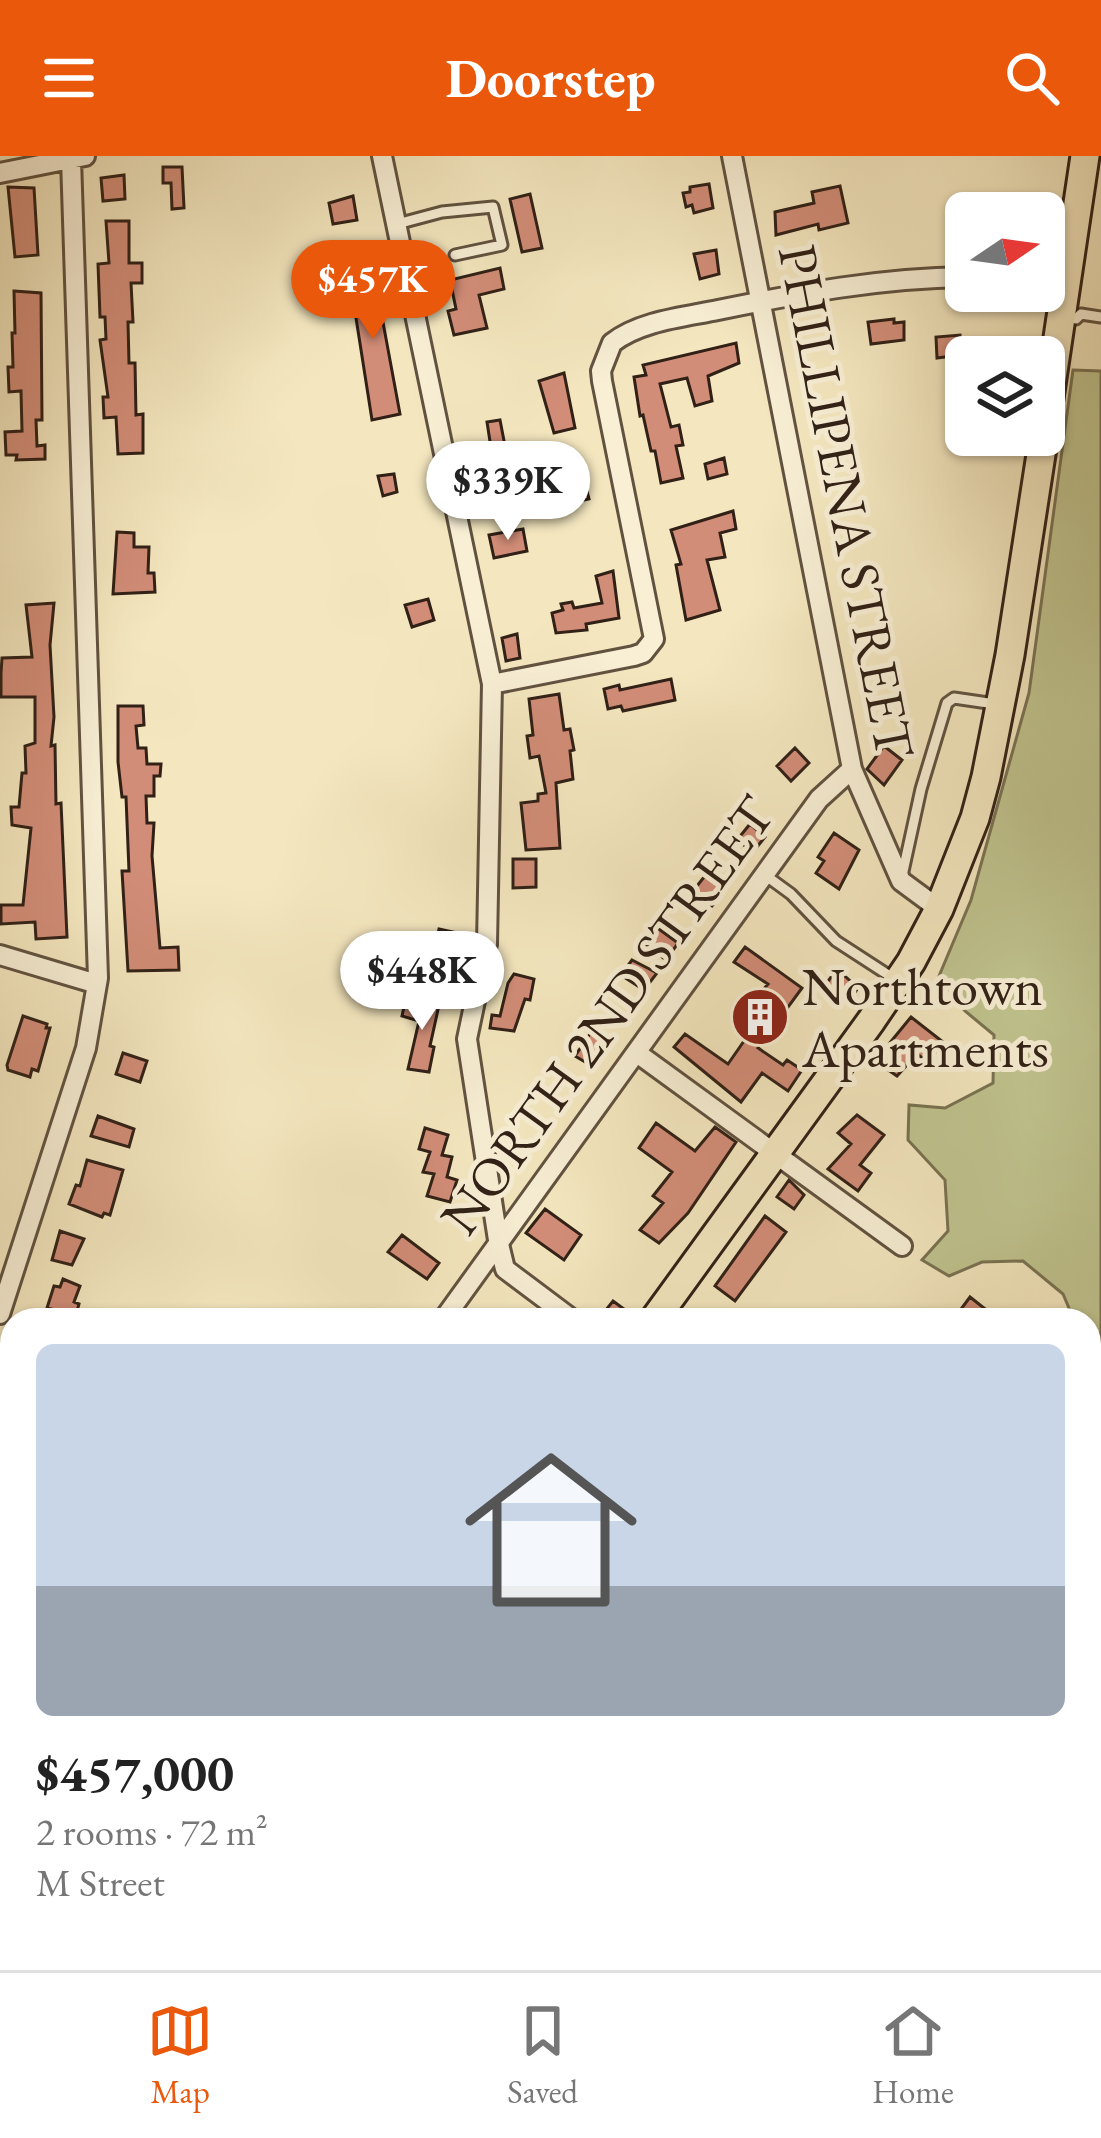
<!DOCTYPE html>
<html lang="en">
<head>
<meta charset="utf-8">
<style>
	body { margin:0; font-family:"EB Garamond",serif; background:#f2f2f2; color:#222; height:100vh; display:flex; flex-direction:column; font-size:45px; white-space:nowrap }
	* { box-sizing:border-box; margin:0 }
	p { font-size:39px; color:#767676 }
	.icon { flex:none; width:66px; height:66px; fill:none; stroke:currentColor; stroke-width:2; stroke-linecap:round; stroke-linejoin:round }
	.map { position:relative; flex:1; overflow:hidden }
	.details { position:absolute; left:0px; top:1152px; width:1101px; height:663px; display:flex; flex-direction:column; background:#fff; border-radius:36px 36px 0 0; box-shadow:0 3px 9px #0004 }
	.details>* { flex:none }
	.needle { width:78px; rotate:77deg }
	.buttons { position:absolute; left:945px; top:36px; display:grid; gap:24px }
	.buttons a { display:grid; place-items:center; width:120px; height:120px; border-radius:18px; background:#fff; box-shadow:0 3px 9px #0004; font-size:60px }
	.price { position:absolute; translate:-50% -102px; padding:0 27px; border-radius:42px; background:#fff; color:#222; font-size:39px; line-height:78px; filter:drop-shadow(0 3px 6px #0008) }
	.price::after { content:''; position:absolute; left:50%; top:72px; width:36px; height:27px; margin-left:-18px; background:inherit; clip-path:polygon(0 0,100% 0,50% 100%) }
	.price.current { background:#ea580c; color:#fff }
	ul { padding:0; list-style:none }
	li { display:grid; align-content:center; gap:24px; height:636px; padding:0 36px }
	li+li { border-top:3px solid #e0e0e0 }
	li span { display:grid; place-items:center; height:372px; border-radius:18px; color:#555 }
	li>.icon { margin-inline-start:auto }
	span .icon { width:216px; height:216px; fill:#fffc; stroke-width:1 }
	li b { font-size:51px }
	header { display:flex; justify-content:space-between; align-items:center; height:156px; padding:0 36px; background:#ea580c; color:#fff; font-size:54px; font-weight:700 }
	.tab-bar { display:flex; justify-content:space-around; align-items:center; height:168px; border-top:3px solid #e0e0e0; background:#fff; font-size:33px; color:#767676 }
	.tab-bar a { display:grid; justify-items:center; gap:6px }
	.tab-bar .current { color:#ea580c }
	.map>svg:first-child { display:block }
	.green { fill:#c0c48f; stroke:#787252; stroke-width:3 }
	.building { fill:#d28d78; stroke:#302016; stroke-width:3 }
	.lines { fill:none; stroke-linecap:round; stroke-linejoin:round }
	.service-casing { stroke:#615240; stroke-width:15 }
	.minor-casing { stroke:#615240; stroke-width:24 }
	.tertiary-casing { stroke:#615240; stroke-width:27 }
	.primary-casing { stroke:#302016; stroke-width:33 }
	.service { stroke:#f8efd5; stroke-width:9 }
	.minor { stroke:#f8efd5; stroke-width:18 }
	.tertiary { stroke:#f8efd5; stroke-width:21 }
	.primary { stroke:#f4e7bf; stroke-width:27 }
	.labels { text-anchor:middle; stroke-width:10; stroke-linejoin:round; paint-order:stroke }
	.street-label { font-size:54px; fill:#302016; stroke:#f8efd5 }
	.poi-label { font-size:54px; fill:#302016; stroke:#f8efd5; text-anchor:start }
</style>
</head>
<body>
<header><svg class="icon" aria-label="menu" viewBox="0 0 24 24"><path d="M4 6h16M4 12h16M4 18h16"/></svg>Doorstep<svg class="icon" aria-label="search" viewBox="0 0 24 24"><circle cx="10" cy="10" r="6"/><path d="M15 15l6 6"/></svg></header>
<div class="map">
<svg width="1101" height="1814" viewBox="0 0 1101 1814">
	<rect width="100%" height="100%" fill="#f4e7bf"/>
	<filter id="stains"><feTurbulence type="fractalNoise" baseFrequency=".00167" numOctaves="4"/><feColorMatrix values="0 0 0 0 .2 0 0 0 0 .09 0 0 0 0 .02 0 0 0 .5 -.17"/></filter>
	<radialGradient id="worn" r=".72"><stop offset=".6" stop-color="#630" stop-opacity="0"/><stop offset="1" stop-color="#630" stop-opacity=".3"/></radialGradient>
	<!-- green -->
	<path class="green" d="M 1073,214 L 1101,215 L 1101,1327 L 1089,1334 L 1089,1164 L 1074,1164 L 1063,1138 L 1023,1105 L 982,1106 L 949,1120 L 922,1104 L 948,1075 L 945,1024 L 908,984 L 909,949 L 945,952 L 993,927 L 994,879 L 965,855 L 939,820 L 971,744 L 1029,537 Z"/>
	<!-- building -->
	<path class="building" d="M 163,11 L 182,11 L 184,52 L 172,53 L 171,27 L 163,27 Z
		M 124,19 L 125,43 L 103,45 L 101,22 Z
		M 709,28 L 713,52 L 694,57 L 692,49 L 686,51 L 683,37 L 690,36 L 690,31 Z
		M 840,30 L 848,67 L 819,74 L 818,68 L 776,79 L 775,56 L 814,47 L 812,36 Z
		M 8,31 L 34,32 L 38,99 L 15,101 Z
		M 530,38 L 542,92 L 522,96 L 510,43 Z
		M 353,40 L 357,64 L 333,68 L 329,47 Z
		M 106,65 L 129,65 L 129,107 L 142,107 L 142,127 L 131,127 L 133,166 L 128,166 L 129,207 L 135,207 L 136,259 L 143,258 L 143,297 L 118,298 L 116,261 L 104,262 L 103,241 L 108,241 L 100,184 L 106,183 L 105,161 L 100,161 L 98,108 L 109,107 Z
		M 716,94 L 719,118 L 700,123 L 694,98 Z
		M 372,107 L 400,258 L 372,264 L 351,130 L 347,131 L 344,111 Z
		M 500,112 L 504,133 L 479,139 L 487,172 L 454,179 L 448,155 L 456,153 L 450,124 Z
		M 14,135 L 41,137 L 42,264 L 36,264 L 37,290 L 45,289 L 45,303 L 16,304 L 17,299 L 6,299 L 5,276 L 22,275 L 21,235 L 9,236 L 8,211 L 13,211 L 12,177 L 15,177 Z
		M 894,163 L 894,167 L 904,166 L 904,184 L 871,188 L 868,166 Z
		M 960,179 L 961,199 L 937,202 L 936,181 Z
		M 736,187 L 739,207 L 708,220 L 712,245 L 695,250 L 687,222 L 660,228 L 671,271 L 679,269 L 683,289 L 676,290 L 683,322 L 661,327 L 655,295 L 651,295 L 643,259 L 640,260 L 634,221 L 646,219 L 643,209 Z
		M 564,217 L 575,272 L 554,277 L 539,225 Z
		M 500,264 L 505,290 L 491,292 L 487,266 Z
		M 724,302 L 727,318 L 708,323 L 705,308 Z
		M 394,318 L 397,336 L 383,340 L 378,320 Z
		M 583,320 L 589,343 L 559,350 L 556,333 L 537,337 L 535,326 Z
		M 733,355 L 736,373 L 720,377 L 725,401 L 707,404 L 720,454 L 686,464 L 676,409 L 681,408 L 671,374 Z
		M 523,373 L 527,395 L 494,402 L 489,379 Z
		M 117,376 L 134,377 L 134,391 L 149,391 L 148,417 L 154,417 L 155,436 L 113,438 Z
		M 613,415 L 619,462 L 586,468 L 587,474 L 556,477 L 552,457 L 563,454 L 561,448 L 572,446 L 574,452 L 602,447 L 596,420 Z
		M 428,443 L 434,464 L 412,471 L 405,449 Z
		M 54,447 L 50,489 L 54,561 L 51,590 L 55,589 L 56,648 L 61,647 L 67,781 L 36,783 L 35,766 L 1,768 L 1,749 L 23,749 L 31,672 L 12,669 L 11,651 L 19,651 L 22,617 L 26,617 L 25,590 L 35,587 L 35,541 L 1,541 L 1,517 L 2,502 L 32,501 L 26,449 Z
		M 517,478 L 520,502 L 506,505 L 502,482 Z
		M 671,523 L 675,544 L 623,555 L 621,550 L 608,553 L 604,533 L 619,529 L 620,534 Z
		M 559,538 L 564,574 L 570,573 L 574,594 L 570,595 L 573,623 L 556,627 L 560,692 L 526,694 L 521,647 L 538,645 L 538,638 L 546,637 L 539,600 L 530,602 L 527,580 L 533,579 L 529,543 Z
		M 118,550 L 143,550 L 144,569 L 136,570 L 138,592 L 146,592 L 147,608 L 161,608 L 160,620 L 154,620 L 154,640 L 146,640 L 147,667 L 154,667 L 152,700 L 160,792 L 178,791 L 179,814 L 128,815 L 122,715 L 129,715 L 126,641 L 122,641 L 118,606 Z
		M 884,590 L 902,604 L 884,629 L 867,613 Z
		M 795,592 L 809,607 L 791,625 L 777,610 Z
		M 750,668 L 765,681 L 753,696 L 737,684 Z
		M 834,677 L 859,694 L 839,733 L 816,717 L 824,705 L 818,701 Z
		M 513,703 L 536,703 L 536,731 L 513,732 Z
		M 708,716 L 727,731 L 712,750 L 693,735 Z
		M 656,771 L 678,787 L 666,804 L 643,786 Z
		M 439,773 L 466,779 L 463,793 L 459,793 L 456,800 L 434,796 Z
		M 745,791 L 802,832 L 758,892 L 783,909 L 787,904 L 802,914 L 788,935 L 762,917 L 741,946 L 674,891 L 685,878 L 728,908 L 753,872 L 739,862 L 768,828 L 734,806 Z
		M 632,804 L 657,817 L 644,834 L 621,819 Z
		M 837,813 L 858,832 L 848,846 L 823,832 Z
		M 514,818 L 534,823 L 530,844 L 525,843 L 514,875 L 490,872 L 492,859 L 500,860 L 508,827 Z
		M 406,842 L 439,849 L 430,890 L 434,891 L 429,916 L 408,913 L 419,865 L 402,860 Z
		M 23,860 L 47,868 L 46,872 L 50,872 L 38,915 L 32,913 L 30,921 L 8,914 L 7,909 Z
		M 911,861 L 943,886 L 928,906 L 917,898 L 897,920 L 875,905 Z
		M 594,872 L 611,882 L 592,910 L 575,900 Z
		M 123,897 L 147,905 L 140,926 L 116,918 Z
		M 857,959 L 884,979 L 860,1009 L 871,1017 L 858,1035 L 828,1013 L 851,988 L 838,977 Z
		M 98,960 L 134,973 L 129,991 L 91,980 Z
		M 656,967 L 695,995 L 715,971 L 736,986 L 688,1057 L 659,1087 L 640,1074 L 663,1047 L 653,1040 L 672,1016 L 639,992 Z
		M 425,972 L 448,979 L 442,999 L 452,1001 L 447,1021 L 457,1024 L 450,1046 L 427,1040 L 434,1018 L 423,1016 L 430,996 L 419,993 Z
		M 87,1004 L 123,1014 L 110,1059 L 104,1057 L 102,1061 L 69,1048 L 76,1029 L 80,1030 Z
		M 789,1024 L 804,1039 L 794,1053 L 777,1041 Z
		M 545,1053 L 581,1079 L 564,1104 L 526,1077 Z
		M 765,1060 L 786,1076 L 735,1145 L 715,1130 Z
		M 60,1075 L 84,1083 L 72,1109 L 52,1104 Z
		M 402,1079 L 439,1107 L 427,1123 L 388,1096 Z
		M 63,1123 L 80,1130 L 74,1146 L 79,1148 L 76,1159 L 47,1152 L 54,1130 L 60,1131 Z
		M 970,1141 L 999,1164 L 953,1164 Z
		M 613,1145 L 628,1156 L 622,1164 L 598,1164 Z
		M 0,1287 L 12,1294 L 12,1312 L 0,1331 Z"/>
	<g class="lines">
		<defs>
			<path id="service" d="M 397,68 L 442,56 L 493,51 L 502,89 L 455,99
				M 1076,163 L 1081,158 L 1101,161
				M 765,719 L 791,738 L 836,785 L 893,822
				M 902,720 L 921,633 L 947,547 L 954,542 L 995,548
				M 307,1803 L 323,1814"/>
			<path id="minor" d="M 382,0 L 492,528 L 487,788 L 467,883 L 498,1084 L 505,1113 L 573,1164
				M 732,0 L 852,613 L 901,725 L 939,753
				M 0,17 L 85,0
				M 1044,120 L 1068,119
				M 492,528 L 634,500 L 643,497 L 654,483 L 602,225 L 601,215 L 612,187 C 640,165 684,161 718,154 C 801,137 881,122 966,121
				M 0,799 L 97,828
				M 637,897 L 902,1090
				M 0,1158 L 86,892 L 98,822 L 71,3
				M 443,1164 L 819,643 L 852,613
				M 0,1242 L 12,1250
				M 1089,1356 L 1101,1349
				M 1089,1433 L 1101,1423
				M 0,1437 L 12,1445
				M 0,1773 L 12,1757
				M 216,1803 L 231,1814
				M 810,1814 L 812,1803"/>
			<path id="tertiary" d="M 0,1646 L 12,1654"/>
			<path id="primary" d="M 1044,276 L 1085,0
				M 654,1164 L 871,865 L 911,806 L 939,753 L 975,662 L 986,621 L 1010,499 L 1044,279
				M 186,1814 L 193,1803"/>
		</defs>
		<!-- service casing -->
		<use href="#service" class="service-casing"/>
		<!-- minor casing -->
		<use href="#minor" class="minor-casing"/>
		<!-- tertiary casing -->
		<use href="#tertiary" class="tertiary-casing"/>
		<!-- primary casing -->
		<use href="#primary" class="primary-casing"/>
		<!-- service -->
		<use href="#service" class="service"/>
		<!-- minor -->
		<use href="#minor" class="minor"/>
		<!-- tertiary -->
		<use href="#tertiary" class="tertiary"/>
		<!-- primary -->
		<use href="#primary" class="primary"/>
	</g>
	<!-- icons -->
	<defs>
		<symbol id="building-disc" viewBox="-11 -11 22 22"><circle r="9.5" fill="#8f2418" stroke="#f8efd5"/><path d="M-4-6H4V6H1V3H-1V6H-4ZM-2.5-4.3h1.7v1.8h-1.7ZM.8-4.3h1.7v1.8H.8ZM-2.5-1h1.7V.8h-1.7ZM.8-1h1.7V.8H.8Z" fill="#fff"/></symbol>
	</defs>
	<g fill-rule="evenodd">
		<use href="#building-disc" x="727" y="828" width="66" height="66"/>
	</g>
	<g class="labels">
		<!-- street labels -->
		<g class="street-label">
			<text transform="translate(847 345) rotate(79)" y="19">PHILLIPENA STREET</text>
			<text transform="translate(607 859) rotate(-54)" y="19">NORTH 2ND STREET</text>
		</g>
		<!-- poi labels -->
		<g class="poi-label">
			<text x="802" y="849">Northtown<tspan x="802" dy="62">Apartments</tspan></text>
		</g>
	</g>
	<rect width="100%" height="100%" filter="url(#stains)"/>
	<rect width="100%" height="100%" fill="url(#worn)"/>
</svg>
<div class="buttons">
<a><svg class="needle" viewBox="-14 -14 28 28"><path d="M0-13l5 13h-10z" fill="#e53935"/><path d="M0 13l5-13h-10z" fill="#767676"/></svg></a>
<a><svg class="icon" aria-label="layers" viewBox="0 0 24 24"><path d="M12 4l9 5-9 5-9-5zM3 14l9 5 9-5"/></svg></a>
</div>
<b class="price current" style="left:373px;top:186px">$457K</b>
<b class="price" style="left:508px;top:387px">$339K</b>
<b class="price" style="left:422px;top:877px">$448K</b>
<section class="details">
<ul>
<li><span style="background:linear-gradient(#c9d6e8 65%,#9aa5b1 0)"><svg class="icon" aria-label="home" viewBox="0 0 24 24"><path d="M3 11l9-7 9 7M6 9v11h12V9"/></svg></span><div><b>$457,000</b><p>2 rooms · 72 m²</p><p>M Street</p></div></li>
</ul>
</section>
</div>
<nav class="tab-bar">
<a class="current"><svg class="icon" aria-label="map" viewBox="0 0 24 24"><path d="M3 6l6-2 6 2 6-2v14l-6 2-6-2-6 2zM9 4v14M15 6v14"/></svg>Map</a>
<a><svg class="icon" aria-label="saved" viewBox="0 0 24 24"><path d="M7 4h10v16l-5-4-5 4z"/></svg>Saved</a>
<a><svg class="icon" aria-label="home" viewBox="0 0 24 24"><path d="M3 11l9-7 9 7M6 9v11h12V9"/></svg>Home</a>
</nav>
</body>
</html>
